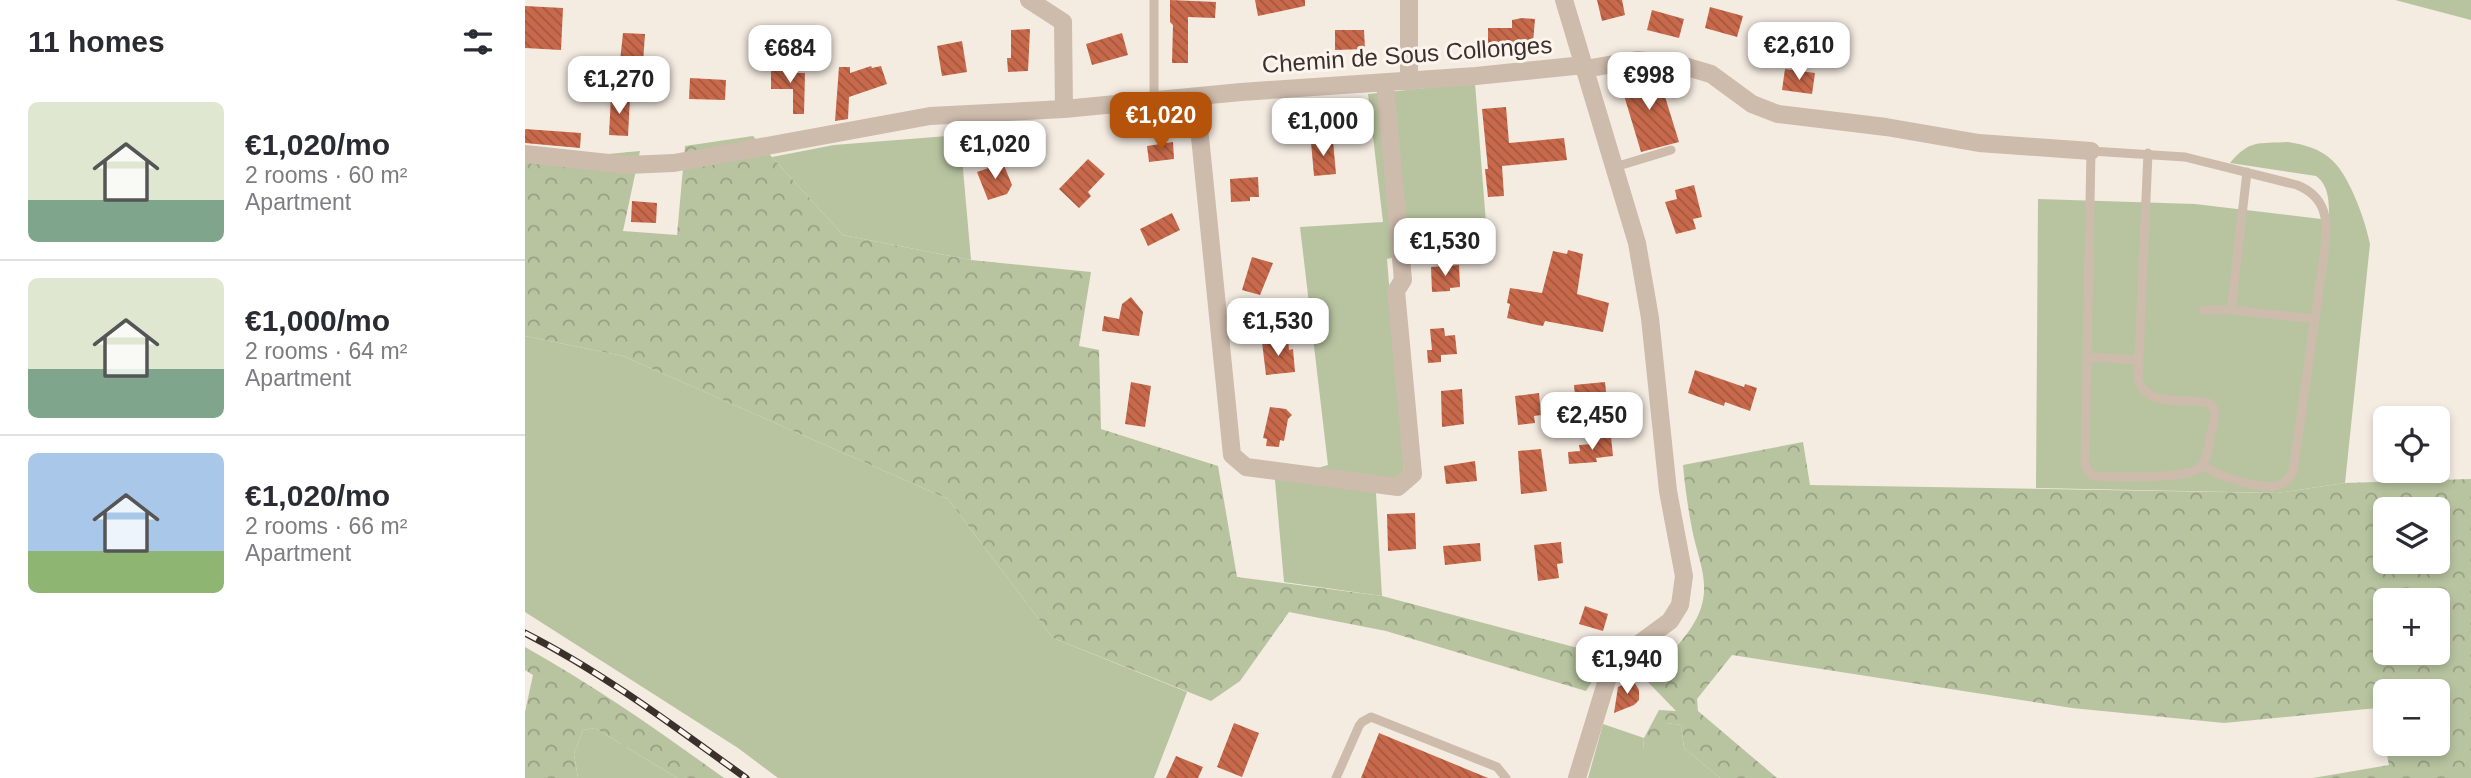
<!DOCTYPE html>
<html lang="en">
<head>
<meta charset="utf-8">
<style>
	body { margin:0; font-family:Helvetica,sans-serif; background:#f2f2f3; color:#2b2b33; height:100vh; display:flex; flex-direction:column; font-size:26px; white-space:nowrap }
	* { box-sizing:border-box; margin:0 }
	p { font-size:23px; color:#7c7c81 }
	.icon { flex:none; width:38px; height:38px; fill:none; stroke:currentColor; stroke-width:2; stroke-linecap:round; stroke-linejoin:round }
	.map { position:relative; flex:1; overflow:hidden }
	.side { display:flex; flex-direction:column; background:#fff; width:525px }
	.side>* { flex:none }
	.controls { position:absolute; left:1848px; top:406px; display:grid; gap:14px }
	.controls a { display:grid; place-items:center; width:77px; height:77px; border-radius:10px; background:#fff; box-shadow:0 4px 10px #0003; font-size:35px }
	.price { position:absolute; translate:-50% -60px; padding:0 16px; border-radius:14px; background:#fff; color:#222; font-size:23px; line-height:46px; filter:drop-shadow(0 2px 4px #0008) }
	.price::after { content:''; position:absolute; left:50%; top:42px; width:21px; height:16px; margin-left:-10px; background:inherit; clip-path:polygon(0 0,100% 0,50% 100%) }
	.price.on { background:#b45309; color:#fff }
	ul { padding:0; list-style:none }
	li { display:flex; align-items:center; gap:21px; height:175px; padding:0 28px }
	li+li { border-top:2px solid #e1e1e2 }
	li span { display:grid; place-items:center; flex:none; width:196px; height:140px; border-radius:10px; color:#555 }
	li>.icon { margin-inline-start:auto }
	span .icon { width:84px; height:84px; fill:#fffc; stroke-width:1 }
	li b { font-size:30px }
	h2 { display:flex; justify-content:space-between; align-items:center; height:84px; padding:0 28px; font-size:30px }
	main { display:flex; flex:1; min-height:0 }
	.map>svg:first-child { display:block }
	.green { fill:#b8c4a0 }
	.forest { fill:url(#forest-crowns); fill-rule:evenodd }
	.building { fill:url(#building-back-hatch) }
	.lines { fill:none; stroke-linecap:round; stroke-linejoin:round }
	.lane { stroke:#cdbbac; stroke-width:9 }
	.street { stroke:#cdbbac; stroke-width:18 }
	.rail-casing { stroke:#3b302b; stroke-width:7 }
	.rail { stroke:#fbf5ee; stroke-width:4.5; stroke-dasharray:13; stroke-linecap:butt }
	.labels { text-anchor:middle; stroke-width:6; stroke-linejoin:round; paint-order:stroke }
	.street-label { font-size:24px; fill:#3b302b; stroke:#fbf5ee }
</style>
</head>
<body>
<main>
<section class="side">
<h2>11 homes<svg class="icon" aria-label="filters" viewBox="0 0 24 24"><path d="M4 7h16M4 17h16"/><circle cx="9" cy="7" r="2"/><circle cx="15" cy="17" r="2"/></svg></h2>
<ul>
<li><span style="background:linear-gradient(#dfe7d0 70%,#7fa58c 0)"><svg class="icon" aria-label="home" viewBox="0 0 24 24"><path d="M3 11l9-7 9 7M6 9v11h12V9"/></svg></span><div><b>€1,020/mo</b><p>2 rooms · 60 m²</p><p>Apartment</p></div></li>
<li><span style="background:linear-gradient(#dfe7d0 65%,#7fa58c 0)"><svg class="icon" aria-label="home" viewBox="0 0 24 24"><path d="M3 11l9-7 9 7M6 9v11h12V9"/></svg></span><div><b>€1,000/mo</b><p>2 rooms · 64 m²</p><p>Apartment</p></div></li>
<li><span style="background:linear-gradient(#a9c7e8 70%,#8fb573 0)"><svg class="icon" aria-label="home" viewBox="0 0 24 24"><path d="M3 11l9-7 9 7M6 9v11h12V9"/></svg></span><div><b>€1,020/mo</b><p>2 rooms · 66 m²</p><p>Apartment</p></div></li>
</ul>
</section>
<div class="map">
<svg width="1946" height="778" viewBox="0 0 1946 778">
	<defs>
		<pattern id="forest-crowns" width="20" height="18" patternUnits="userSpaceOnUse" patternTransform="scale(1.75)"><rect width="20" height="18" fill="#b8c4a0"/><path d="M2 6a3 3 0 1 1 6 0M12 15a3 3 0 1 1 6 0" fill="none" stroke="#97a083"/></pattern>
		<pattern id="building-back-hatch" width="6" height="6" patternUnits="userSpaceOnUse" patternTransform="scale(1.75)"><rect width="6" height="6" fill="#c8694b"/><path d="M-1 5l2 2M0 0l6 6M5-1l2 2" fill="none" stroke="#a4573f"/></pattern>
	</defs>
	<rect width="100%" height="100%" fill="#f4ebe1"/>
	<!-- green -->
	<path class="green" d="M 1870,0 L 1946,0 L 1946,20 Z
		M 950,83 L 962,236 L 862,259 L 879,472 L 851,493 L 857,596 L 759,582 L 750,480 L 803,465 L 775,227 L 858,222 L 843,94 Z
		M 435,135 L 446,260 L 318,235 L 247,157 L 309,145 Z
		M 1763,142 C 1801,148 1814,161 1829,195 C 1836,211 1841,226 1845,244 L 1820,483 L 1752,493 L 1511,488 L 1513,199 L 1670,204 L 1804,220 C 1804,205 1805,186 1791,176 L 1705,163 C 1725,139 1733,144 1763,142 Z
		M 0,336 L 98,356 L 423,499 L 528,638 L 662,692 L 629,778 L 253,778 L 213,748 L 0,612 Z
		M 1141,723 L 1156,725 L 1159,748 L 1195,778 L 1063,778 L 1078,724 L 1119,738 L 1118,750 Z
		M 70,728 L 152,778 L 53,778 L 49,754 L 58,730 Z"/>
	<!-- forest -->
	<path class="forest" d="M 228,136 L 318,235 L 446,260 L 566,272 L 554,346 L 574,350 L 576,429 L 693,466 L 712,577 L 857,596 L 1083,656 L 1061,691 L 861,631 L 764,612 L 715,681 L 686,701 L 528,638 L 423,499 L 98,356 L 0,336 L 0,157 L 30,159 L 115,151 L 98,231 L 152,235 L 160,146 Z
		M 1278,442 L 1285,485 L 1752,493 L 1820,483 L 1946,479 L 1946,778 L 1788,778 L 1864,765 L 1852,708 L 1699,723 L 1547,708 L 1207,655 L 1172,699 L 1173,711 L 1252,778 L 1195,778 L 1159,748 L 1156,725 L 1141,723 L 1141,738 L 1129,752 L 1118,750 L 1119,738 L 1134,710 L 1151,711 L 1120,679 C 1139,659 1167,635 1176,608 C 1185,580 1172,556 1167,529 C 1163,508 1160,487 1158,465 ZM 1913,509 L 1913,562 L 1860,562 L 1860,509 ZM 1860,600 L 1913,600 L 1913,653 L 1860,653 ZM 1860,691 L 1913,691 L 1913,744 L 1860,744 Z
		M 0,647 C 70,686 134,731 199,778 L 152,778 L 70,728 L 58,730 L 49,754 L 53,778 L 0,778 L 0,712 L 8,675 L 0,670 Z"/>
	<!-- building -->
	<path class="building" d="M 645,0 L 691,2 L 690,18 L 663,17 L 663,63 L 647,63 L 648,25 L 645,22 Z
		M 730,0 L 780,0 L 780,6 L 733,16 Z
		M 1072,0 L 1097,0 L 1100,15 L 1077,21 Z
		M 0,6 L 38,8 L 36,50 L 0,48 Z
		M 1185,7 L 1218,16 L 1212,37 L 1180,28 Z
		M 1127,10 L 1159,19 L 1154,38 L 1122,30 Z
		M 997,18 L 1010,19 L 1008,43 L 997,43 L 997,47 L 963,46 L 963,28 L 987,28 L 987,20 Z
		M 505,29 L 503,71 L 483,72 L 482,58 L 486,58 L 486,30 Z
		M 810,30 L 839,30 L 840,49 L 810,50 Z
		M 98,33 L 120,34 L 118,63 L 95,61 Z
		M 597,33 L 603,55 L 567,65 L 561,44 Z
		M 1238,33 L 1263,34 L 1262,60 L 1237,59 Z
		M 437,41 L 442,72 L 417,76 L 412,46 Z
		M 346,66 L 347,68 L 356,66 L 362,84 L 324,97 L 323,119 L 310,121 L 314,67 L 325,67 L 325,73 Z
		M 246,67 L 272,68 L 272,73 L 280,73 L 279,114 L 268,114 L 268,89 L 246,89 Z
		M 1260,69 L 1290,73 L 1287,94 L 1257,90 Z
		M 1124,73 L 1133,74 L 1154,142 L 1116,152 L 1095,82 Z
		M 165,78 L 201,80 L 200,100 L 164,99 Z
		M 86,96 L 105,97 L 103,136 L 84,135 Z
		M 981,107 L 984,143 L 1039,138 L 1042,160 L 977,166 L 979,196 L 963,197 L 960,169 L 963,169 L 957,109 Z
		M 0,129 L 56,133 L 55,148 L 0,143 Z
		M 808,141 L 811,174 L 789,176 L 786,142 Z
		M 648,142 L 649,159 L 624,162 L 622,146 Z
		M 563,159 L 580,174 L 563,192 L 566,196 L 554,208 L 534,189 Z
		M 478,163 L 487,185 L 482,194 L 463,200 L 452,172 Z
		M 733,177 L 734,197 L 725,197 L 725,201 L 706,202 L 705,179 Z
		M 1169,185 L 1177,217 L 1168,219 L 1171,229 L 1151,234 L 1140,202 L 1152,199 L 1150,190 Z
		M 107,201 L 132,203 L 131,223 L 106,222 Z
		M 647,213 L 655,230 L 623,246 L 615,229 Z
		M 1043,250 L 1058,254 L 1052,294 L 1084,303 L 1078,332 L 1020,321 L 1018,326 L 1012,325 L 982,318 L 985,304 L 982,303 L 985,288 L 1017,293 L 1028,251 L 1042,254 Z
		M 727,257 L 748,263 L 735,295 L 717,290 Z
		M 934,265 L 935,287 L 925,288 L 925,291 L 907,292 L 906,267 Z
		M 606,297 L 618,312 L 614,336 L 577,331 L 579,316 L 594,319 L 597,304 Z
		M 919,328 L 920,336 L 930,335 L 932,354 L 916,355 L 916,362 L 903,363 L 902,350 L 907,350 L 905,329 Z
		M 763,340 L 764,350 L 768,349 L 770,372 L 741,375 L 737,342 Z
		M 1170,370 L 1219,387 L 1220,384 L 1232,388 L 1225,411 L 1200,402 L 1199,406 L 1163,393 Z
		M 606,382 L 626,386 L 620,427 L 600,424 Z
		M 1080,382 L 1082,401 L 1051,406 L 1049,385 Z
		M 937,389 L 939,424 L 917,427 L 916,391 Z
		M 1014,393 L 1016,415 L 1009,416 L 1010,423 L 993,425 L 990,396 Z
		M 745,407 L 761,409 L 767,415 L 763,419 L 759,441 L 755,440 L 754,447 L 741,446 L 742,439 L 738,438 Z
		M 1086,437 L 1088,456 L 1071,458 L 1072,462 L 1044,464 L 1043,452 L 1055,451 L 1054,445 L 1069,444 L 1069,439 Z
		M 1016,449 L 1022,491 L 996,494 L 993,451 Z
		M 950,461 L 952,481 L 921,484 L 919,466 Z
		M 890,513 L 891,549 L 863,551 L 862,514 Z
		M 1036,542 L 1038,563 L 1032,564 L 1034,578 L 1013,581 L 1009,545 Z
		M 955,543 L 956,561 L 920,565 L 918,546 Z
		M 1060,606 L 1083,614 L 1078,631 L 1054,624 Z
		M 1108,680 L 1114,690 L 1114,700 L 1109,705 L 1089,713 L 1093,687 Z
		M 709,723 L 734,733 L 717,777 L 692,767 Z
		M 854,733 L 963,778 L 836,778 Z
		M 651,756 L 678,767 L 673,778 L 641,778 Z"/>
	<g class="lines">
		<!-- lane -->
		<path class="lane" d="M 629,0 L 629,101
			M 1623,153 L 1613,380 C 1624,409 1660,397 1684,403 C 1694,411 1689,422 1686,433 C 1684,444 1683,461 1674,468 C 1661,479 1585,478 1567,475 L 1563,472 L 1560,464 L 1566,151 L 1660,157 L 1772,185 C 1802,197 1803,221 1800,248 L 1768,472 C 1764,479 1759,484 1751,486 C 1734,489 1691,476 1677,465
			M 1090,167 L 1146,150
			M 1679,310 L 1706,310 L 1790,319
			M 1706,310 L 1722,172
			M 1562,357 L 1613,360
			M 811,778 L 834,726 L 837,722 L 846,717 L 972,767 L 981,778"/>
		<!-- street -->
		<path class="street" d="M 504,0 L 538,22 L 539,109
			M 884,0 L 884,82
			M 1039,0 L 1112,243 L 1125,318 L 1143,491 L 1159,576 L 1155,605 L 1145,621 L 1100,654 L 1082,680 L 1052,778
			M 1060,69 L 1112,60 L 1152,64 L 1186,74 L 1227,104 L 1253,114 L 1361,127 L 1454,143 L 1566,151
			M 671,97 L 707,455 L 721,467 L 873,487 L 888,474 L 871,291 L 878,280 L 860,83
			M 0,154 L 102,165 L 149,163 L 405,116 L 539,109 L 716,92 L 951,76 L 1059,65"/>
		<defs>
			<path id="rail" d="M 0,633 C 79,673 150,727 221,778"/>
		</defs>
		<!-- rail casing -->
		<use href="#rail" class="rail-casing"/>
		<!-- rail -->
		<use href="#rail" class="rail"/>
	</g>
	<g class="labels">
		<!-- street labels -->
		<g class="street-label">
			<text transform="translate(882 55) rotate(-4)" y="8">Chemin de Sous Collonges</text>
		</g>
	</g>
</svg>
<div class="controls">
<a><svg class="icon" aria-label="locate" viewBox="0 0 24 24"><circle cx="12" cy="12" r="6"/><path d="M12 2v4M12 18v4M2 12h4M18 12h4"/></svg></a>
<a><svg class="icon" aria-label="layers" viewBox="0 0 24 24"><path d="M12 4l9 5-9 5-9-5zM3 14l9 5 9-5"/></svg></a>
<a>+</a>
<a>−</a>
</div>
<b class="price" style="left:1274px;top:82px">€2,610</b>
<b class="price" style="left:265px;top:85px">€684</b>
<b class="price" style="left:1124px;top:112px">€998</b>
<b class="price" style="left:94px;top:116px">€1,270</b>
<b class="price on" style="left:636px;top:152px">€1,020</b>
<b class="price" style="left:798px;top:158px">€1,000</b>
<b class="price" style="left:470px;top:181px">€1,020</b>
<b class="price" style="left:920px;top:278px">€1,530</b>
<b class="price" style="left:753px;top:358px">€1,530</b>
<b class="price" style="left:1067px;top:452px">€2,450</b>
<b class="price" style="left:1102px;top:696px">€1,940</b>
</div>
</main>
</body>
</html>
